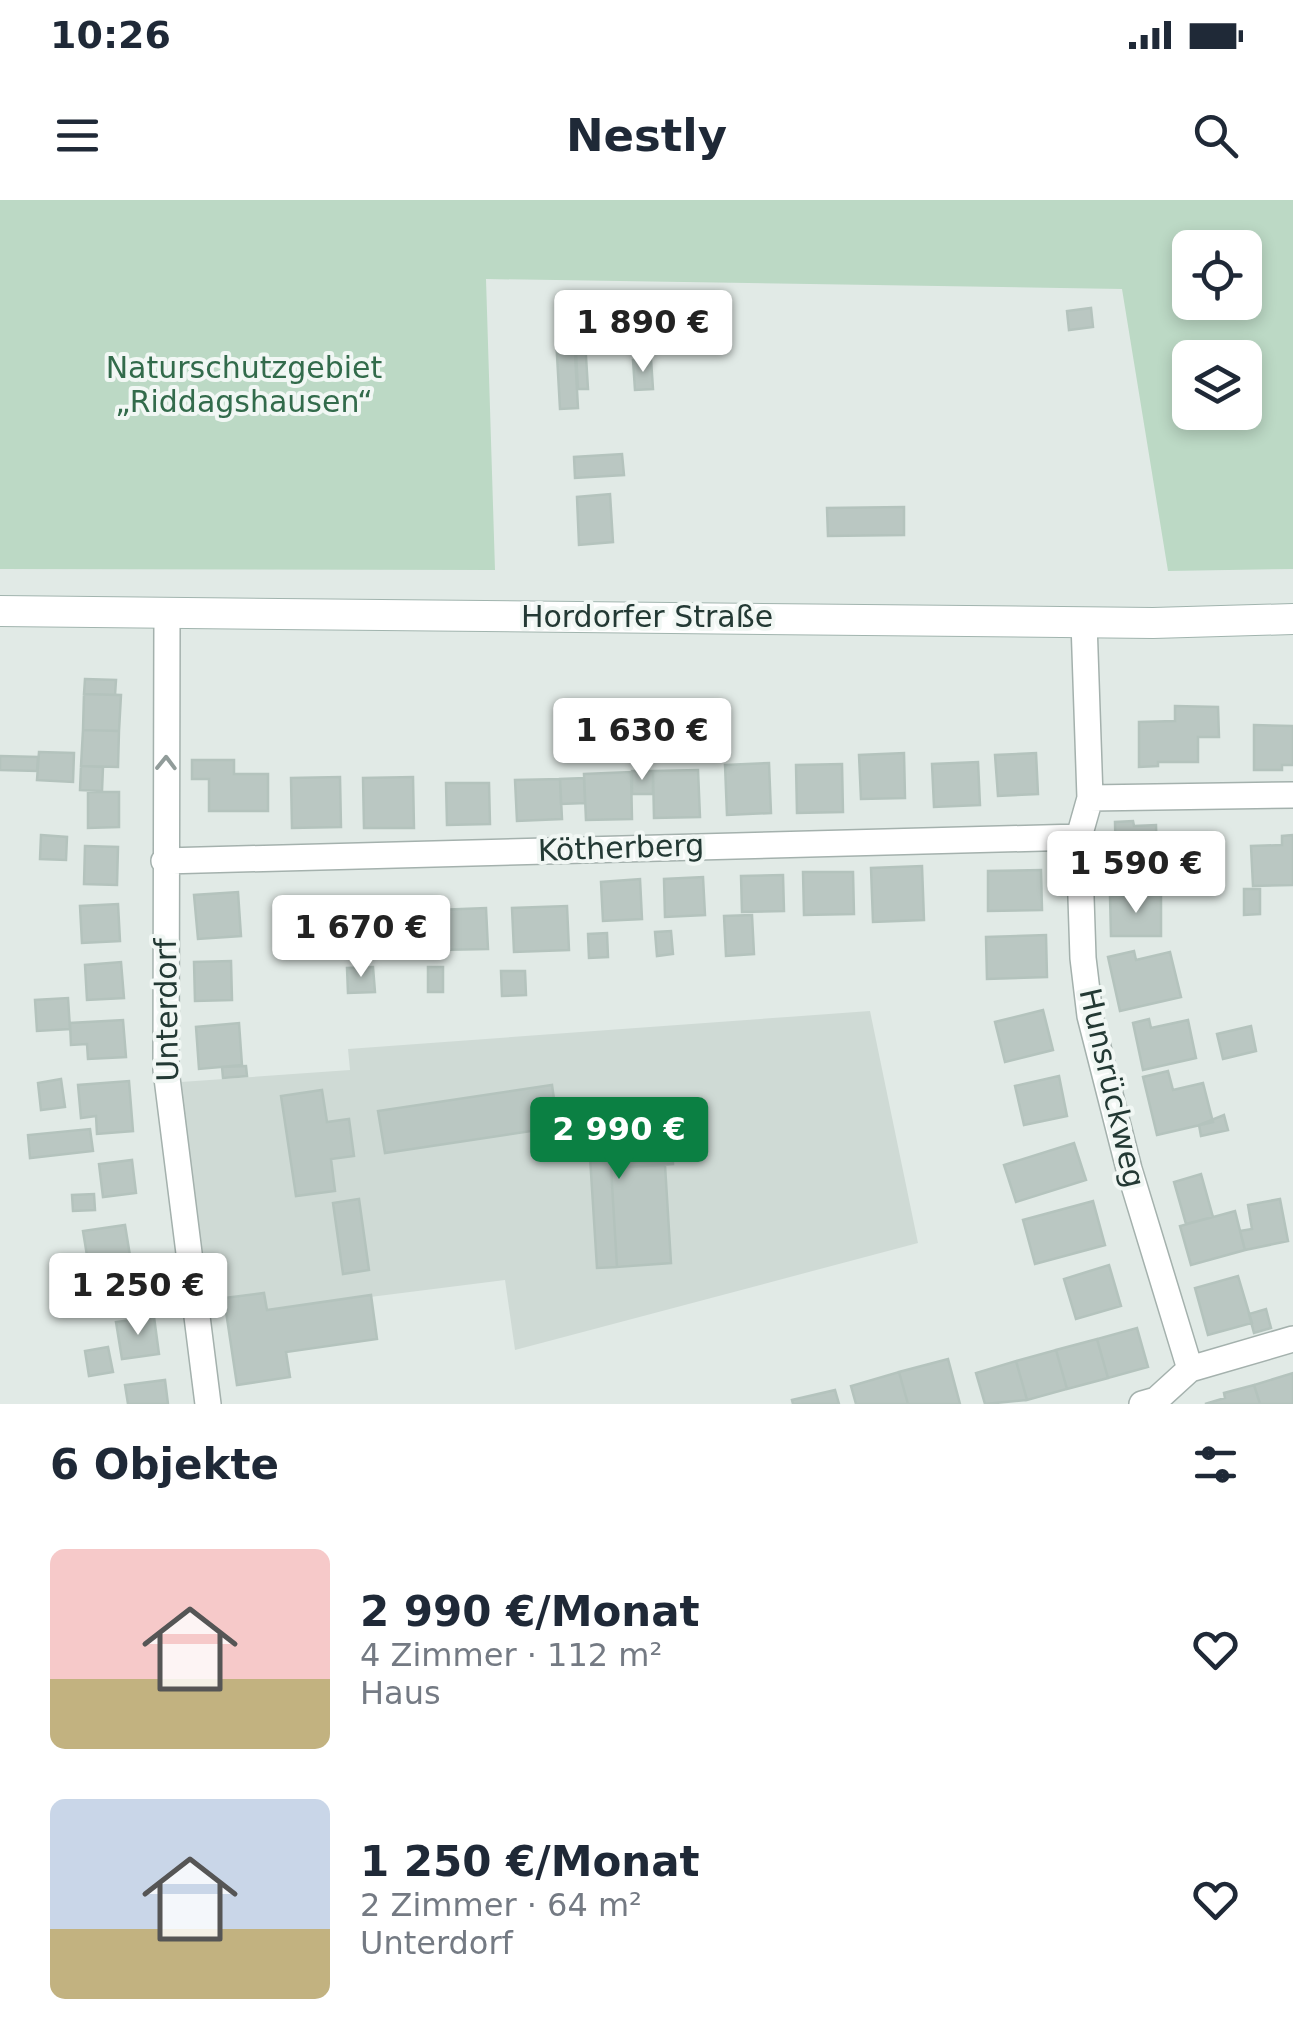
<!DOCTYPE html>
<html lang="de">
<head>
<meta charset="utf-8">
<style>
	body { margin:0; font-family:"DejaVu Sans",sans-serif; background:#f2f2f3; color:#1f2937; height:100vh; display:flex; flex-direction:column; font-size:38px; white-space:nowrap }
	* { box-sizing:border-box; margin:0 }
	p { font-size:32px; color:#747a83 }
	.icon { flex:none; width:55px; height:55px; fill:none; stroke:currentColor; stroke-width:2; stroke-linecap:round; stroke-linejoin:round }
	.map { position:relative; height:1204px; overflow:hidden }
	.panel { display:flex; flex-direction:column; background:#fff; flex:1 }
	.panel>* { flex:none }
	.tools { position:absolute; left:1172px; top:30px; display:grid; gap:20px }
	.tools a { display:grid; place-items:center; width:90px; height:90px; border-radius:15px; background:#fff; box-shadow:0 5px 15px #0003; font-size:50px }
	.price { position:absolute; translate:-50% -85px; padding:0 22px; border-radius:10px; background:#fff; color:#222; font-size:32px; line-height:65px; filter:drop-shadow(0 2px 5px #0008) }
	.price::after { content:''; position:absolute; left:50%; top:60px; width:30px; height:22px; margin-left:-15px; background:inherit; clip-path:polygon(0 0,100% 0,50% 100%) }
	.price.current { background:#0b8043; color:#fff }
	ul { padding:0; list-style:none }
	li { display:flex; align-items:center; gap:30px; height:250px; padding:0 50px }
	li span { display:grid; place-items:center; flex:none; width:280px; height:200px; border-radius:15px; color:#555 }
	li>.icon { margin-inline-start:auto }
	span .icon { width:120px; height:120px; fill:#fffc; stroke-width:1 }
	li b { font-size:42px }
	h2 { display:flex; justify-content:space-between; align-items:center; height:120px; padding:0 50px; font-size:42px }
	.status { display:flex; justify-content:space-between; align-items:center; height:70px; padding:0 50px; background:#fff; direction:ltr }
	.status svg { height:28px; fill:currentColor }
	header { display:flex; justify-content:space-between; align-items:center; height:130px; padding:0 50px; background:#fff; font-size:45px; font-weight:700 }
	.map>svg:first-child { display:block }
	.built { fill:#cfdad5 }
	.green { fill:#bcd9c5; fill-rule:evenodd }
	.building { fill:#bac7c2; stroke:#b4c3bd; stroke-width:2.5 }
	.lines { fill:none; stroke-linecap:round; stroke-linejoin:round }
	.street-casing { stroke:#a4b1ad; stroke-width:28 }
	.secondary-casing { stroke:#a1b4ae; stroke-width:32 }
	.street { stroke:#fff; stroke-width:25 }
	.secondary { stroke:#fff; stroke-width:30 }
	.oneway { stroke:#919c9a }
	.labels { text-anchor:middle; stroke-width:8; stroke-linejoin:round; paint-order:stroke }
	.park-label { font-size:30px; fill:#326b4b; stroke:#f1f7f4 }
	.street-label { font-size:30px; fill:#233934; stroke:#f1f7f4 }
</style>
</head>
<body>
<div class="status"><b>10:26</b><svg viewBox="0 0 49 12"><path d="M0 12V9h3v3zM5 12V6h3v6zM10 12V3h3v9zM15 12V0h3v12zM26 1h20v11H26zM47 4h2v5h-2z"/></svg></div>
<header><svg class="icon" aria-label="menu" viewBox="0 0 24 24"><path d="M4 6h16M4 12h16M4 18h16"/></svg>Nestly<svg class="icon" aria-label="search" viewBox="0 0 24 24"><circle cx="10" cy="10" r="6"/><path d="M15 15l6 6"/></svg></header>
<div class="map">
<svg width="1293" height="1204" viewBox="0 0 1293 1204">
	<rect width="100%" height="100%" fill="#e1eae6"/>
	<!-- built -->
	<path class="built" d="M 870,811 L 918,1043 L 515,1150 L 505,1080 L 267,1110 L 264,1093 L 224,1098 L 206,1096 L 181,882 L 350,870 L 348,849 Z"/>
	<!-- green -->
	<path class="green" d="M 0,0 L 1293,0 L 1293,369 L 1168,371 L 1122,89 L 486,79 L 495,370 L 0,369 ZM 1190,48 L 1245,48 L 1245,102 L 1190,102 ZM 1190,158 L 1245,158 L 1245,212 L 1190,212 Z"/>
	<!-- building -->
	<path class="building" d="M 583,108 L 588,189 L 578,189 L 575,135 L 563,136 L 562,110 Z
		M 1091,108 L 1093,127 L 1069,130 L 1067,111 Z
		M 574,136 L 578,208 L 560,209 L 556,137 Z
		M 651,159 L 653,189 L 635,190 L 633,160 Z
		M 622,254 L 624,275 L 575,278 L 574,257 Z
		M 610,294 L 613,342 L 579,345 L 577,297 Z
		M 904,307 L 904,335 L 828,336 L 827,308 Z
		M 85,479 L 116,480 L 115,495 L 84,494 Z
		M 84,494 L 121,495 L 119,531 L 83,530 Z
		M 1175,506 L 1218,507 L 1219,537 L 1198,537 L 1198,562 L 1158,562 L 1158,566 L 1139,567 L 1139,522 L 1175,521 Z
		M 1254,525 L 1293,526 L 1293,565 L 1282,565 L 1282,570 L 1254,570 Z
		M 83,530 L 119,531 L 118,567 L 81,566 Z
		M 39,552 L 74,553 L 73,582 L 37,580 Z
		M 904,553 L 905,598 L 861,599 L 859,555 Z
		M 1036,553 L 1038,594 L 998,596 L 995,555 Z
		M 0,556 L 38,557 L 37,571 L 0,570 Z
		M 192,560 L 234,560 L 234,574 L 268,574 L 268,611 L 209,611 L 209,579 L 192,579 Z
		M 978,562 L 980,605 L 934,607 L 932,564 Z
		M 769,563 L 771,613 L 727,615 L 725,565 Z
		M 842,564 L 843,612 L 797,613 L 796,565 Z
		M 81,566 L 103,567 L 102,591 L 80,590 Z
		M 698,570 L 700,617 L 654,618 L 653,571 Z
		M 632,571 L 653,571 L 653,594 L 632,594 Z
		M 631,572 L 632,619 L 586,620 L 584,574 Z
		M 340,577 L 341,627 L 292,628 L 291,578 Z
		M 413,577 L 414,628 L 364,628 L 363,578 Z
		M 584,578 L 585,603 L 561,604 L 560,579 Z
		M 560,579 L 562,619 L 517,621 L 515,580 Z
		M 446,583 L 489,583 L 490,624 L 447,625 Z
		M 88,592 L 119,592 L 119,627 L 88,628 Z
		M 1133,621 L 1134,626 L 1156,625 L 1157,664 L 1141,665 L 1141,670 L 1116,670 L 1115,622 Z
		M 41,635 L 67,637 L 66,660 L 40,659 Z
		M 1293,635 L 1293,685 L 1253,686 L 1251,646 L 1282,645 L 1282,636 Z
		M 85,646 L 118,647 L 117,685 L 84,684 Z
		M 922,666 L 924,720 L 873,722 L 871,668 Z
		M 1041,670 L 1042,710 L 988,711 L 988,671 Z
		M 803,672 L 853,672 L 854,714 L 804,715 Z
		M 783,675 L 784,711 L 742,712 L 741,676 Z
		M 703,677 L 705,715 L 665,717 L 664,679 Z
		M 640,679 L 642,719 L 603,721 L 601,682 Z
		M 1244,689 L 1260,689 L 1260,714 L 1244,715 Z
		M 238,692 L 241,736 L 198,739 L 194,695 Z
		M 1161,695 L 1161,736 L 1111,736 L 1110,696 Z
		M 118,704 L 120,741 L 82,743 L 80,706 Z
		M 567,706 L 569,750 L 514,752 L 512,708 Z
		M 486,708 L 488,749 L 438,750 L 437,710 Z
		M 412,712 L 413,750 L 370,751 L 369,713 Z
		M 752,715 L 754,754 L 726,756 L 724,716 Z
		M 671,731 L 673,754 L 657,756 L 655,732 Z
		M 607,733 L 608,757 L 589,758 L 588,734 Z
		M 1046,735 L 1047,777 L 987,779 L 986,737 Z
		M 1134,751 L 1136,760 L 1170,752 L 1181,797 L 1120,811 L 1108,757 Z
		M 231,761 L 232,800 L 195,801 L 194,762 Z
		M 121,762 L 124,798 L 87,800 L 85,765 Z
		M 373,767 L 375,792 L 348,793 L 347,768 Z
		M 428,767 L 443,767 L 443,792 L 428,792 Z
		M 501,771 L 525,771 L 526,795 L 502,796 Z
		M 68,798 L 70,829 L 37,831 L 35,800 Z
		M 1043,810 L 1053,850 L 1005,862 L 995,822 Z
		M 1149,819 L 1151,828 L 1188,820 L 1196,858 L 1143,870 L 1133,823 Z
		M 123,820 L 126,857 L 88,859 L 87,844 L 71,845 L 70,823 Z
		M 239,823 L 242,865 L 199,869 L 196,827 Z
		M 1251,826 L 1256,851 L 1223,859 L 1217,834 Z
		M 246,866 L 247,876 L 223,878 L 222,867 Z
		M 1168,871 L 1173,890 L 1203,883 L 1213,922 L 1157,935 L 1143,877 Z
		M 1059,876 L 1067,916 L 1024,925 L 1015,886 Z
		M 61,879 L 65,907 L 41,910 L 38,883 Z
		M 129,881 L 133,931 L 97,934 L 96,916 L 81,918 L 78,885 Z
		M 552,885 L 558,927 L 385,953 L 378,911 Z
		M 322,890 L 327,922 L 349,919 L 354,956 L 331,959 L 335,991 L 296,996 L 281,896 Z
		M 1224,915 L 1228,930 L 1201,936 L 1199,925 Z
		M 90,929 L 93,951 L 30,958 L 28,935 Z
		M 671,935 L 673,964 L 611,968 L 617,1067 L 597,1068 L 589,941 Z
		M 1074,943 L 1086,980 L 1016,1002 L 1004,965 Z
		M 132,960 L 136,993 L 103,997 L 99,964 Z
		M 665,965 L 671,1063 L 617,1067 L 611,968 Z
		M 1201,974 L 1213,1017 L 1186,1024 L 1174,982 Z
		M 94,994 L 95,1010 L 73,1011 L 72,995 Z
		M 359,999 L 369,1070 L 343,1074 L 333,1003 Z
		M 1280,999 L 1288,1041 L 1245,1050 L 1240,1031 L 1252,1029 L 1248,1005 Z
		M 1093,1001 L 1105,1045 L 1035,1064 L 1023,1020 Z
		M 1235,1011 L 1245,1050 L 1191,1065 L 1180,1026 Z
		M 125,1025 L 132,1068 L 90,1074 L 83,1031 Z
		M 87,1059 L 89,1075 L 103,1073 L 105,1084 L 79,1088 L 75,1061 Z
		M 1109,1065 L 1121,1106 L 1076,1119 L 1064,1079 Z
		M 1238,1076 L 1252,1123 L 1208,1135 L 1195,1088 Z
		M 264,1093 L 267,1110 L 371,1095 L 377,1139 L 286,1152 L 290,1177 L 237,1185 L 224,1098 Z
		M 1266,1109 L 1271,1128 L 1254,1133 L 1249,1114 Z
		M 154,1117 L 159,1154 L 122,1159 L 116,1122 Z
		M 1137,1128 L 1148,1167 L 1108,1178 L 1097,1139 Z
		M 1097,1139 L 1108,1178 L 1067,1189 L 1056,1150 Z
		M 108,1147 L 113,1172 L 89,1176 L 85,1151 Z
		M 1056,1150 L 1067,1189 L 1027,1200 L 1016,1161 Z
		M 948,1159 L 960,1204 L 908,1204 L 899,1172 Z
		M 1016,1161 L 1027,1200 L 985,1204 L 976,1173 Z
		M 899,1172 L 908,1204 L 856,1204 L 851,1186 Z
		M 1293,1173 L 1293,1204 L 1260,1204 L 1254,1185 Z
		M 165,1180 L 168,1204 L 128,1204 L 125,1185 Z
		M 1254,1185 L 1260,1204 L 1205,1204 L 1225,1198 L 1224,1193 Z
		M 835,1190 L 839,1204 L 793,1204 L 792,1200 Z"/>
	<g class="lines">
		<defs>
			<path id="street" d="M 167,413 L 166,870 L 208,1204
				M 1084,422 L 1090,598 L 1079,637 L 1083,758 L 1090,816 L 1129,969 L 1190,1169
				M 1090,598 L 1293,595
				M 164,661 L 1079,637
				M 1142,1204 L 1156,1200 L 1190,1169 L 1293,1139"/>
			<path id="secondary" d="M 0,411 L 1153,423 L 1293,419"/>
		</defs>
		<!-- street casing -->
		<use href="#street" class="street-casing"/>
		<!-- secondary casing -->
		<use href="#secondary" class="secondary-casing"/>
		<!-- street -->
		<use href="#street" class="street"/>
		<!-- secondary -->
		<use href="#secondary" class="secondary"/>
	</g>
	<!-- one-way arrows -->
	<defs><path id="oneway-chevron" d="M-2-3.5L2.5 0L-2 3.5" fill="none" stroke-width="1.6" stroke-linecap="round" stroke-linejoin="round" transform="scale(2.5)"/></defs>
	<use class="oneway" href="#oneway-chevron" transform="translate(166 563) rotate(-89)"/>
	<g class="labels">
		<!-- park labels -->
		<g class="park-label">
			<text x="244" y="178">Naturschutzgebiet<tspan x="244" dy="34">„Riddagshausen“</tspan></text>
		</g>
		<!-- street labels -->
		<g class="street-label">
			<text x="647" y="427">Hordorfer Straße</text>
			<text transform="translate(621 648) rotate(-2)" y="10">Kötherberg</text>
			<text transform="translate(167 810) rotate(-91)" y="10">Unterdorf</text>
			<text transform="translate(1112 888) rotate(77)" y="10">Hunsrückweg</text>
		</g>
	</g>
</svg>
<div class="tools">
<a><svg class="icon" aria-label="locate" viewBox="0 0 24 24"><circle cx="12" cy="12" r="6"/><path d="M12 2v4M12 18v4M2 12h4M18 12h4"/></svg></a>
<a><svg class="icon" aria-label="layers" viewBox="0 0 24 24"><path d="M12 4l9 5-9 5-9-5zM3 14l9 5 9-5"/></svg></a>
</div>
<b class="price" style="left:643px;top:175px">1 890 €</b>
<b class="price" style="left:642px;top:583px">1 630 €</b>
<b class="price" style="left:1136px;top:716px">1 590 €</b>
<b class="price" style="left:361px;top:780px">1 670 €</b>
<b class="price current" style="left:619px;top:982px">2 990 €</b>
<b class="price" style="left:138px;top:1138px">1 250 €</b>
</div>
<section class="panel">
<h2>6 Objekte<svg class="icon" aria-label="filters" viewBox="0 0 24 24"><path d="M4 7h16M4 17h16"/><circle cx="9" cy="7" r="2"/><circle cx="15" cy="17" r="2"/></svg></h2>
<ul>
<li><span style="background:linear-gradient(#f6c9c9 65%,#c2b280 0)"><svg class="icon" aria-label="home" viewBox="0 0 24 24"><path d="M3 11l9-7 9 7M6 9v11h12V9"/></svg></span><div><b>2 990 €/Monat</b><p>4 Zimmer · 112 m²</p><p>Haus</p></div><svg class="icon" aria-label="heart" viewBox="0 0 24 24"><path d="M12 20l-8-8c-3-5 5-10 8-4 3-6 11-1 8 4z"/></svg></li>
<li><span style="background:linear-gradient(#c9d6e8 65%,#c2b280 0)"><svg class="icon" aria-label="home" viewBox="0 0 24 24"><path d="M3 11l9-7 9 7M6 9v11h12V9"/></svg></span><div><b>1 250 €/Monat</b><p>2 Zimmer · 64 m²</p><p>Unterdorf</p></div><svg class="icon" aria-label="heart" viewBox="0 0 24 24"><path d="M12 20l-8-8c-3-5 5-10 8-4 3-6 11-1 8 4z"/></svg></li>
</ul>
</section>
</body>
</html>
